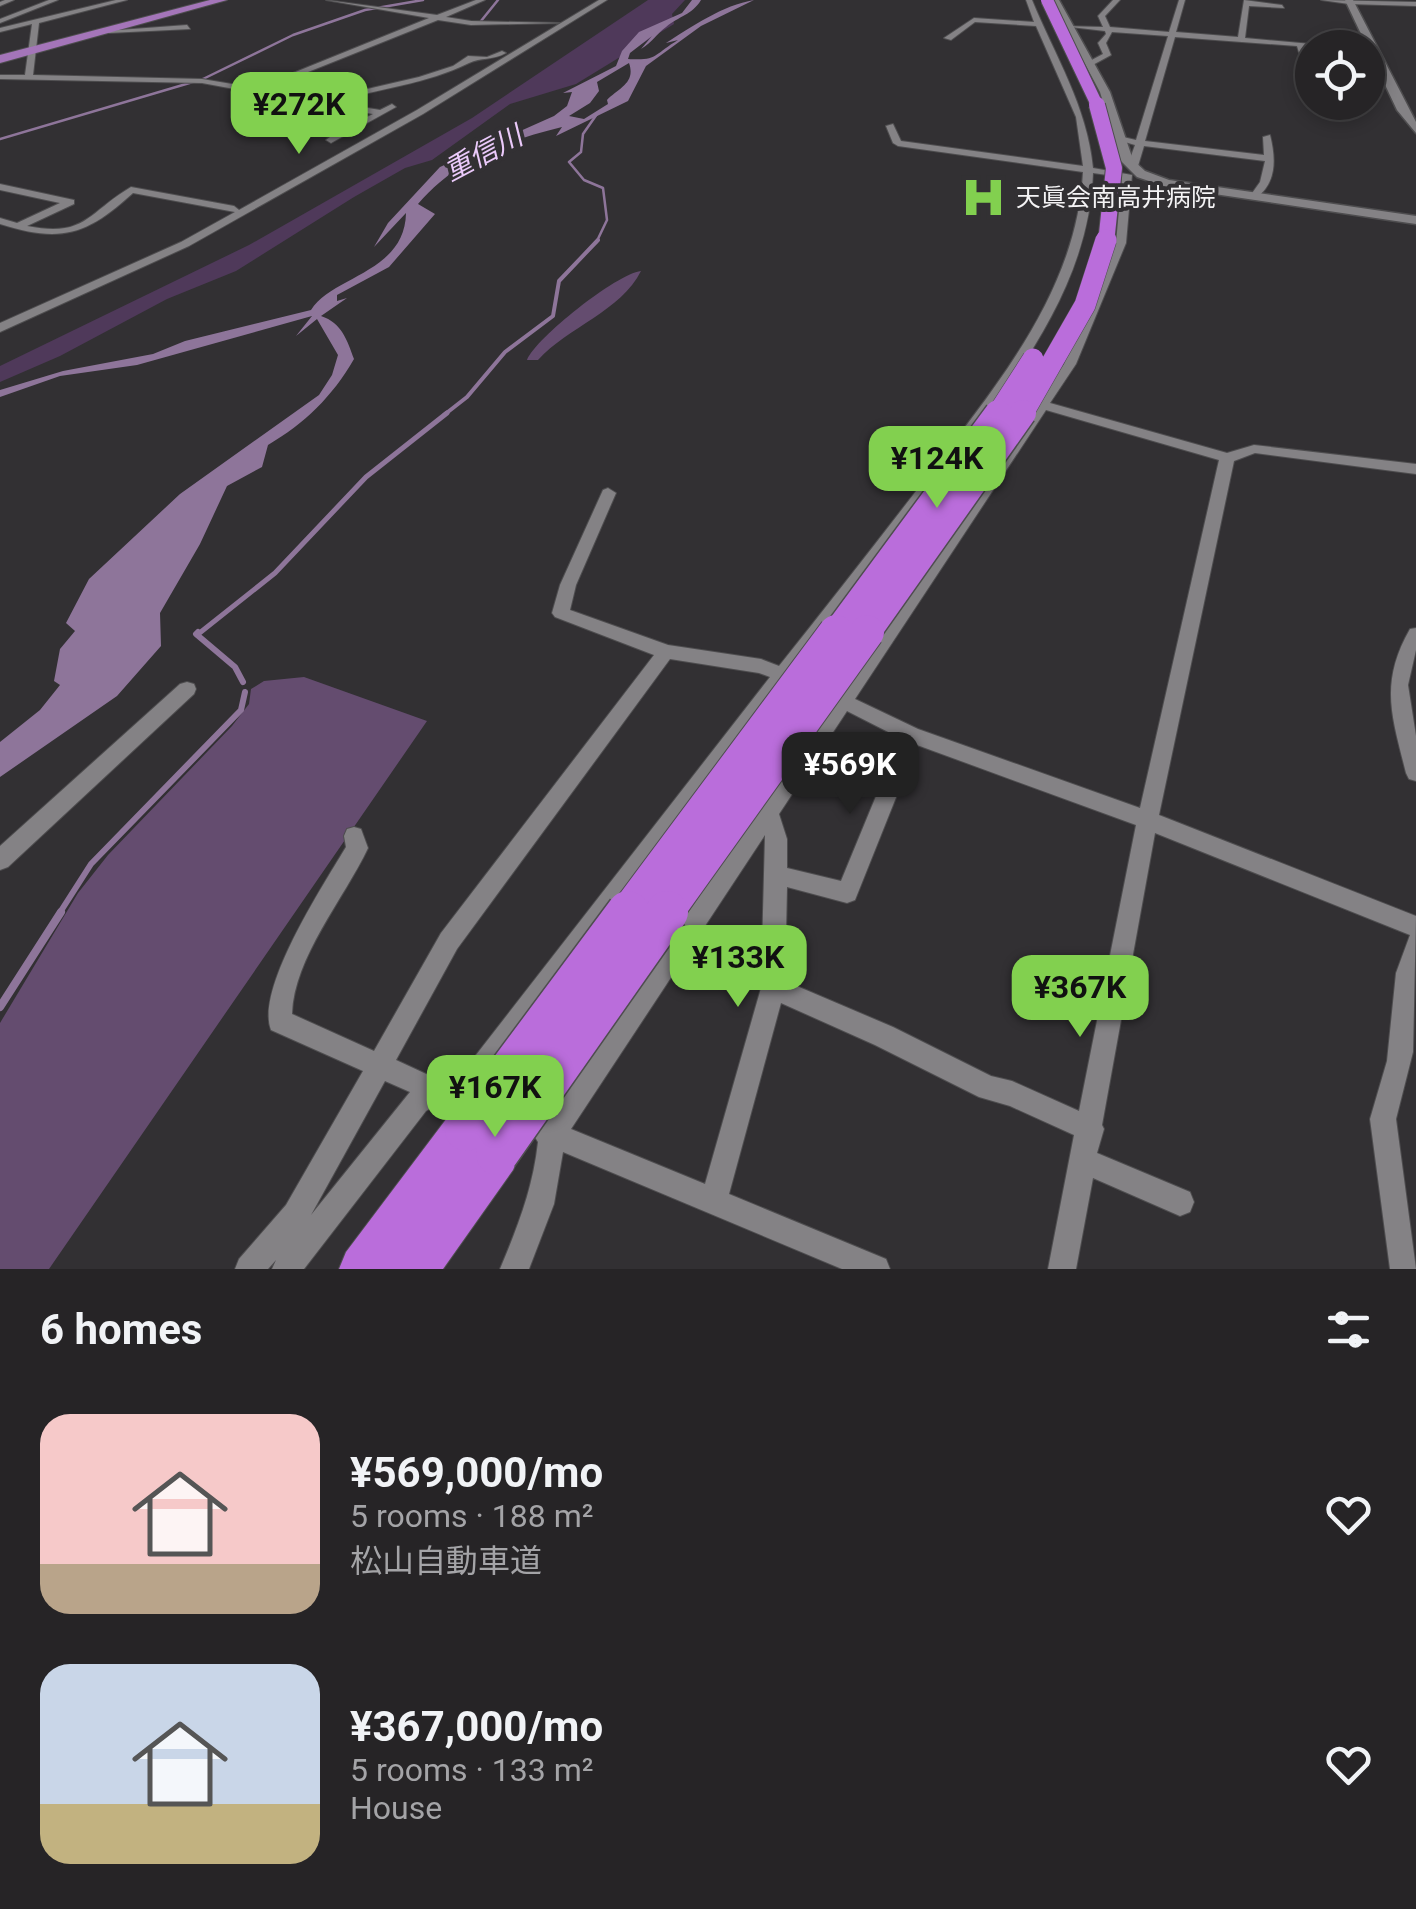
<!DOCTYPE html>
<html lang="en">
<head>
<meta charset="utf-8">
<style>
	body { margin:0; font-family:Roboto,"Noto Sans JP",sans-serif; background:#2e2c2e; color:#f1f3f6; height:100vh; display:flex; flex-direction:column; font-size:38px; white-space:nowrap }
	* { box-sizing:border-box; margin:0 }
	p { font-size:32px; color:#a4a4a7 }
	.icon { flex:none; width:55px; height:55px; fill:none; stroke:currentColor; stroke-width:2; stroke-linecap:round; stroke-linejoin:round }
	.map { position:relative; height:1269px; overflow:hidden }
	.panel { display:flex; flex-direction:column; background:#262426; flex:1 }
	.panel>* { flex:none }
	.controls { position:absolute; left:1295px; top:30px; display:grid; gap:20px }
	.controls a { display:grid; place-items:center; width:90px; height:90px; border-radius:50%; background:#262426; box-shadow:0 5px 15px #0003,0 0 0 2px #424143; font-size:50px }
	.price { position:absolute; translate:-50% -85px; padding:0 22px; border-radius:20px; background:#82d04f; color:#111; font-size:32px; line-height:65px; filter:drop-shadow(0 2px 5px #0008) }
	.price::after { content:''; position:absolute; left:50%; top:60px; width:30px; height:22px; margin-left:-15px; background:inherit; clip-path:polygon(0 0,100% 0,50% 100%) }
	.price.current { background:#222; color:#fff }
	ul { padding:0; list-style:none }
	li { display:flex; align-items:center; gap:30px; height:250px; padding:0 40px }
	li span { display:grid; place-items:center; flex:none; width:280px; height:200px; border-radius:30px; color:#555 }
	li>.icon { margin-inline-start:auto }
	span .icon { width:120px; height:120px; fill:#fffc; stroke-width:1 }
	li b { font-size:42px }
	h2 { display:flex; justify-content:space-between; align-items:center; height:120px; padding:0 40px; font-size:42px }
	.map>svg:first-child { display:block }
	.green { fill:#4f395a }
	.forest { fill:#644c6f }
	.water { fill:#8e759a; fill-rule:evenodd }
	.lines { fill:none; stroke-linecap:round; stroke-linejoin:round }
	.stream-far4 { stroke:#8e759a; stroke-width:2.5 }
	.stream-far3 { stroke:#8e759a; stroke-width:4 }
	.stream-far2 { stroke:#8e759a; stroke-width:5 }
	.stream-far1 { stroke:#8e759a; stroke-width:6 }
	.stream { stroke:#8e759a; stroke-width:8 }
	.street-casing { stroke:#4e4d4f; stroke-width:2 }
	.secondary-casing { stroke:#4e4d4f; stroke-width:3 }
	.primary-casing { stroke:#4e4d4f; stroke-width:2 }
	.highway-casing { stroke:#4e4d4f; stroke-width:2 }
	.street { fill:#848285; fill-rule:evenodd }
	.secondary { fill:#848285; fill-rule:evenodd }
	.primary { fill:#a475b9; fill-rule:evenodd }
	.highway { fill:#ba6ddb; fill-rule:evenodd }
	.highway-bridge-far5-casing { stroke:#4e4d4f; stroke-width:14; stroke-linecap:butt }
	.highway-bridge-far4-casing { stroke:#4e4d4f; stroke-width:18; stroke-linecap:butt }
	.highway-bridge-far3-casing { stroke:#4e4d4f; stroke-width:22; stroke-linecap:butt }
	.highway-bridge-far2-casing { stroke:#4e4d4f; stroke-width:29; stroke-linecap:butt }
	.highway-bridge-far1-casing { stroke:#4e4d4f; stroke-width:36; stroke-linecap:butt }
	.highway-bridge-casing { stroke:#4e4d4f; stroke-width:45; stroke-linecap:butt }
	.highway-bridge-far5 { stroke:#ba6ddb; stroke-width:12 }
	.highway-bridge-far4 { stroke:#ba6ddb; stroke-width:16 }
	.highway-bridge-far3 { stroke:#ba6ddb; stroke-width:21 }
	.highway-bridge-far2 { stroke:#ba6ddb; stroke-width:26 }
	.highway-bridge-far1 { stroke:#ba6ddb; stroke-width:34 }
	.highway-bridge { stroke:#ba6ddb; stroke-width:42 }
	.labels { text-anchor:middle; stroke-width:8; stroke-linejoin:round; paint-order:stroke }
	.far-poi-label { font-size:25px; fill:#f4f3f5; stroke:#323033; text-anchor:start }
	.far-water-label { font-size:28px; font-style:italic; fill:#ebcafb; stroke:#323033 }
</style>
</head>
<body>
<div class="map">
<svg width="1416" height="1269" viewBox="0 0 1416 1269">
	<rect width="100%" height="100%" fill="#323033"/>
	<!-- green -->
	<path class="green" d="M 648,0 L 685,0 L 672,14 L 674,24 L 576,84 L 510,104 L 432,160 L 405,168 L 354,197 L 236,271 L 167,299 L 60,356 L 0,382 L 0,366 L 249,245 L 472,118 Z"/>
	<!-- forest -->
	<path class="forest" d="M 641,271 C 621,311 568,327 538,360 L 527,360 C 536,338 616,274 641,271 Z
		M 304,677 L 427,721 L 49,1269 L 0,1269 L 0,1023 L 78,893 L 108,855 L 232,726 L 249,704 L 251,689 L 264,681 Z"/>
	<!-- water -->
	<path class="water" d="M 692,0 L 701,0 C 692,15 679,16 666,27 C 656,34 653,42 641,49 L 652,36 L 630,53 L 628,59 C 658,61 653,55 678,40 L 666,43 C 691,27 723,5 754,0 L 701,26 L 646,66 L 628,101 L 556,136 L 562,127 C 503,142 460,157 418,204 L 435,214 L 389,267 L 337,295 L 337,301 L 347,298 L 321,316 C 342,323 347,340 354,359 C 332,397 305,423 268,445 L 262,467 L 227,486 L 200,544 L 160,613 L 161,646 L 117,696 L 0,777 L 0,742 L 40,710 L 60,685 L 54,681 L 60,649 L 75,631 L 66,623 L 89,579 L 180,494 L 319,395 L 332,375 L 338,355 L 317,319 L 296,336 L 312,316 L 137,365 L 60,376 L 0,397 L 0,390 L 63,371 L 153,354 L 185,341 L 311,310 C 332,276 405,273 406,213 L 374,247 L 388,223 L 440,167 L 554,116 L 567,106 L 572,92 L 563,93 L 616,66 L 622,51 L 639,32 L 682,13 ZM 629,63 C 636,83 619,88 607,100 L 608,104 L 584,119 L 569,116 L 590,103 L 599,91 L 597,82 Z"/>
	<g class="lines">
		<!-- stream-far4 -->
		<path class="stream-far4" d="M 481,21 L 498,0
			M 0,139 L 203,79 L 293,35 L 365,10 L 423,0
			M 596,243 L 607,220 L 603,188 L 584,180 L 569,162 L 581,152 L 583,134 L 597,114"/>
		<!-- stream-far3 -->
		<path class="stream-far3" d="M 444,415 L 467,397 L 505,352 L 553,316 L 559,281 L 598,240"/>
		<!-- stream-far2 -->
		<path class="stream-far2" d="M 197,635 L 275,573 L 366,477 L 447,413"/>
		<!-- stream-far1 -->
		<path class="stream-far1" d="M 198,632 L 196,634 L 235,667 L 243,682
			M 59,914 L 91,864 L 241,710 L 245,692"/>
		<!-- stream -->
		<path class="stream" d="M 0,1007 L 61,912"/>
		<defs>
			<path id="street" d="M 5,0 L 14,0 L 0,6 L 0,2 Z
				M 49,0 L 58,0 L 0,23 L 0,19 Z
				M 116,0 L 127,0 L 39,23 L 33,75 L 202,79 L 256,88 L 429,18 L 326,0 L 437,15 L 476,0 L 485,0 L 446,17 L 471,21 L 560,23 L 471,25 L 438,20 L 263,90 L 320,100 L 419,77 L 453,66 L 468,56 L 487,57 L 502,51 L 506,53 C 492,61 481,57 469,63 C 426,84 378,89 332,102 L 380,110 L 392,104 L 396,107 L 331,143 L 326,140 L 330,137 L 262,123 L 241,129 L 237,126 L 310,103 L 202,83 L 0,79 L 0,75 L 25,75 L 32,24 L 0,32 L 0,28 ZM 321,105 L 373,114 L 359,121 L 300,111 ZM 293,113 L 297,116 L 352,125 L 337,133 L 270,120 Z
				M 599,0 L 607,0 L 423,114 L 189,246 L 0,332 L 0,323 L 181,242 L 235,212 L 133,193 C 86,236 60,243 0,224 L 0,218 L 17,223 L 60,203 L 0,190 L 0,184 L 74,200 L 74,204 L 27,226 C 86,238 88,212 131,187 L 234,206 L 239,210 L 417,110 Z
				M 1026,0 L 1032,0 C 1055,56 1087,106 1093,168 L 1132,175 L 1126,243 L 1076,364 L 1050,403 L 1227,453 L 1254,445 L 1416,464 L 1416,474 L 1255,453 L 1234,461 L 1159,815 L 1416,916 L 1413,1052 L 1396,1119 L 1416,1269 L 1390,1269 L 1370,1119 L 1387,1061 L 1396,973 L 1410,935 L 1155,833 L 1102,1125 L 1104,1129 L 1097,1153 L 1190,1192 L 1194,1202 L 1190,1212 L 1180,1216 L 1093,1178 L 1076,1269 L 1048,1269 L 1074,1135 L 1010,1106 L 979,1097 L 875,1045 L 781,1003 L 729,1194 L 886,1259 L 890,1269 L 842,1269 L 563,1152 L 554,1204 L 529,1269 L 500,1269 C 518,1226 533,1188 538,1142 L 531,1131 L 535,1122 L 547,1119 L 831,704 L 824,696 L 826,691 L 833,689 L 840,691 L 1064,364 L 1116,243 L 1122,177 L 1093,173 C 1089,289 1012,381 947,470 C 897,538 846,605 795,672 L 800,678 L 797,683 L 786,684 L 480,1091 L 483,1098 L 479,1107 L 470,1111 L 438,1104 L 426,1111 L 304,1269 L 272,1269 L 276,1260 L 268,1269 L 235,1269 L 239,1259 L 286,1205 L 363,1071 L 271,1030 C 255,989 324,884 346,847 L 344,836 L 347,829 L 354,827 L 361,829 L 368,848 C 344,899 294,957 292,1014 L 374,1051 L 441,933 L 654,655 L 555,617 L 552,613 L 560,585 L 603,490 L 608,488 L 616,493 L 576,585 L 570,610 L 668,645 L 761,659 L 779,666 C 830,602 880,538 930,473 C 998,383 1077,290 1083,172 L 898,146 L 893,143 L 886,126 L 893,124 L 901,141 L 1083,166 L 1076,117 L 1036,26 L 975,22 L 951,40 L 944,38 L 974,18 L 1034,22 ZM 1046,410 L 1219,460 L 1140,808 L 918,729 L 855,699 ZM 670,659 L 759,673 L 770,677 L 455,1082 L 437,1079 L 396,1060 L 457,949 ZM 847,711 L 900,738 L 841,881 L 787,868 L 787,839 L 779,814 ZM 917,745 L 1136,825 L 1079,1111 L 1012,1081 L 991,1076 L 893,1027 L 785,981 L 787,887 L 847,903 L 855,900 ZM 765,835 L 761,988 L 705,1184 L 571,1129 ZM 385,1081 L 410,1092 L 311,1215 Z
				M 1113,0 L 1120,0 L 1105,16 L 1110,27 L 1169,32 L 1179,0 L 1185,0 L 1176,32 L 1238,37 L 1244,0 L 1282,5 L 1284,8 L 1249,6 L 1245,38 L 1356,48 L 1305,47 L 1312,71 L 1310,78 L 1306,76 L 1297,46 L 1175,37 L 1145,141 L 1264,155 L 1263,137 L 1270,135 C 1276,159 1277,183 1255,199 L 1250,196 L 1260,182 L 1265,161 L 1144,146 L 1138,166 L 1127,167 L 1135,145 L 1118,140 L 1123,137 L 1136,140 L 1168,36 L 1112,32 L 1106,43 L 1111,55 L 1089,67 L 1086,63 L 1103,54 L 1098,43 L 1106,34 L 1105,31 L 1062,26 L 1103,27 L 1098,16 Z
				M 1321,0 L 1416,2 L 1416,6 L 1349,4 Z
				M 187,25 L 190,29 L 109,33 L 105,31 Z
				M 1416,628 L 1416,650 L 1408,685 L 1416,736 L 1416,781 L 1409,779 L 1406,773 C 1392,717 1379,683 1410,629 Z
				M 187,682 L 194,684 L 196,689 L 194,694 L 8,867 L 0,870 L 0,846 L 180,684 Z"/>
			<path id="secondary" d="M 1051,0 L 1059,0 L 1110,92 L 1133,160 L 1145,171 L 1169,180 L 1416,216 L 1416,224 L 1167,187 L 1137,177 L 1121,161 L 1100,92 Z
				M 1345,0 L 1353,0 L 1416,122 L 1416,133 L 1397,110 Z"/>
			<path id="primary" d="M 210,0 L 227,0 L 0,63 L 0,55 Z"/>
			<path id="highway" d="M 466,1108 L 482,1114 L 488,1130 L 486,1136 L 497,1131 L 513,1138 L 520,1154 L 513,1170 L 443,1269 L 339,1269 L 346,1252 L 450,1114 Z"/>
		</defs>
		<!-- street casing -->
		<use href="#street" class="street-casing"/>
		<!-- secondary casing -->
		<use href="#secondary" class="secondary-casing"/>
		<!-- primary casing -->
		<use href="#primary" class="primary-casing"/>
		<!-- highway casing -->
		<use href="#highway" class="highway-casing"/>
		<!-- street -->
		<use href="#street" class="street"/>
		<!-- secondary -->
		<use href="#secondary" class="secondary"/>
		<!-- primary -->
		<use href="#primary" class="primary"/>
		<!-- highway -->
		<use href="#highway" class="highway"/>
		<defs>
			<path id="highway-bridge-far5" d="M 1047,0 L 1098,107"/>
			<path id="highway-bridge-far4" d="M 1097,105 L 1114,168 L 1106,243"/>
			<path id="highway-bridge-far3" d="M 997,415 L 1033,359
				M 1022,415 L 1085,305 L 1106,240"/>
			<path id="highway-bridge-far2" d="M 834,635 L 998,413
				M 866,635 L 1023,413"/>
			<path id="highway-bridge-far1" d="M 626,914 L 836,632
				M 665,914 L 867,632"/>
			<path id="highway-bridge" d="M 466,1130 L 628,912
				M 497,1154 L 667,912"/>
		</defs>
		<!-- highway-bridge-far5 casing -->
		<use href="#highway-bridge-far5" class="highway-bridge-far5-casing"/>
		<!-- highway-bridge-far4 casing -->
		<use href="#highway-bridge-far4" class="highway-bridge-far4-casing"/>
		<!-- highway-bridge-far3 casing -->
		<use href="#highway-bridge-far3" class="highway-bridge-far3-casing"/>
		<!-- highway-bridge-far2 casing -->
		<use href="#highway-bridge-far2" class="highway-bridge-far2-casing"/>
		<!-- highway-bridge-far1 casing -->
		<use href="#highway-bridge-far1" class="highway-bridge-far1-casing"/>
		<!-- highway-bridge casing -->
		<use href="#highway-bridge" class="highway-bridge-casing"/>
		<!-- highway-bridge-far5 -->
		<use href="#highway-bridge-far5" class="highway-bridge-far5"/>
		<!-- highway-bridge-far4 -->
		<use href="#highway-bridge-far4" class="highway-bridge-far4"/>
		<!-- highway-bridge-far3 -->
		<use href="#highway-bridge-far3" class="highway-bridge-far3"/>
		<!-- highway-bridge-far2 -->
		<use href="#highway-bridge-far2" class="highway-bridge-far2"/>
		<!-- highway-bridge-far1 -->
		<use href="#highway-bridge-far1" class="highway-bridge-far1"/>
		<!-- highway-bridge -->
		<use href="#highway-bridge" class="highway-bridge"/>
	</g>
	<!-- icons -->
	<defs>
		<symbol id="hospital-bare" viewBox="-9 -9 18 18"><path d="M-5-5h3v3.5h4V-5h3V5h-3V1.5h-4V5h-3Z" fill="#82d04f" stroke="#323033" stroke-width="2.5" paint-order="stroke"/></symbol>
	</defs>
	<g fill-rule="evenodd">
		<use href="#hospital-bare" x="952" y="166" width="63" height="63"/>
	</g>
	<g class="labels">
		<!-- far-poi labels -->
		<g class="far-poi-label">
			<text x="1016" y="206">天眞会南高井病院</text>
		</g>
		<!-- far-water labels -->
		<g class="far-water-label">
			<text transform="translate(483 153) rotate(-28)" y="10">重信川</text>
		</g>
	</g>
</svg>
<div class="controls">
<a><svg class="icon" aria-label="locate" viewBox="0 0 24 24"><circle cx="12" cy="12" r="6"/><path d="M12 2v4M12 18v4M2 12h4M18 12h4"/></svg></a>
</div>
<b class="price" style="left:299px;top:157px">¥272K</b>
<b class="price" style="left:937px;top:511px">¥124K</b>
<b class="price current" style="left:850px;top:817px">¥569K</b>
<b class="price" style="left:738px;top:1010px">¥133K</b>
<b class="price" style="left:1080px;top:1040px">¥367K</b>
<b class="price" style="left:495px;top:1140px">¥167K</b>
</div>
<section class="panel">
<h2>6 homes<svg class="icon" aria-label="filters" viewBox="0 0 24 24"><path d="M4 7h16M4 17h16"/><circle cx="9" cy="7" r="2"/><circle cx="15" cy="17" r="2"/></svg></h2>
<ul>
<li><span style="background:linear-gradient(#f6c9c9 75%,#b9a48a 0)"><svg class="icon" aria-label="home" viewBox="0 0 24 24"><path d="M3 11l9-7 9 7M6 9v11h12V9"/></svg></span><div><b>¥569,000/mo</b><p>5 rooms · 188 m²</p><p>松山自動車道</p></div><svg class="icon" aria-label="heart" viewBox="0 0 24 24"><path d="M12 20l-8-8c-3-5 5-10 8-4 3-6 11-1 8 4z"/></svg></li>
<li><span style="background:linear-gradient(#c9d6e8 70%,#c2b280 0)"><svg class="icon" aria-label="home" viewBox="0 0 24 24"><path d="M3 11l9-7 9 7M6 9v11h12V9"/></svg></span><div><b>¥367,000/mo</b><p>5 rooms · 133 m²</p><p>House</p></div><svg class="icon" aria-label="heart" viewBox="0 0 24 24"><path d="M12 20l-8-8c-3-5 5-10 8-4 3-6 11-1 8 4z"/></svg></li>
</ul>
</section>
</body>
</html>
